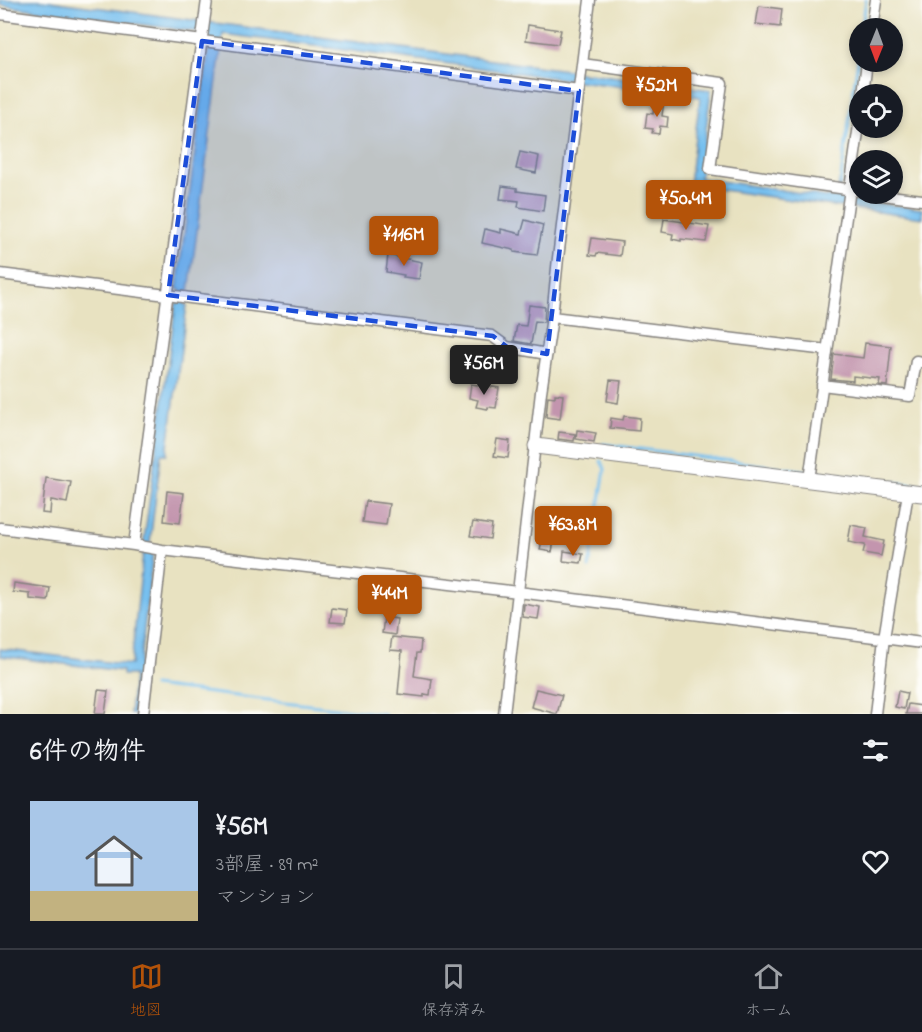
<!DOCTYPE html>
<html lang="ja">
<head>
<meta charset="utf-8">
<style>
	body { margin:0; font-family:"Indie Flower","Klee One",sans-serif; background:#20242c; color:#f1f3f6; height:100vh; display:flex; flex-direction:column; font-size:22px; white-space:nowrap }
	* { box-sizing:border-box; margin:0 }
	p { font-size:20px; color:#9ea1a6 }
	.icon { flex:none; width:33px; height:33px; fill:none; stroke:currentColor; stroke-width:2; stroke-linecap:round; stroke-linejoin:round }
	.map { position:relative; height:714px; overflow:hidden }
	.drawer { display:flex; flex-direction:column; background:#171b24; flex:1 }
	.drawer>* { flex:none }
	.needle { width:39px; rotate:181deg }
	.tools { position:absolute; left:849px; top:18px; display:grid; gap:12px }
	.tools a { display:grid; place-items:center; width:54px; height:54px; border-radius:50%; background:#171b24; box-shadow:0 3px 9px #0003; font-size:30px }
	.price { position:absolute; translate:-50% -51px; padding:0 14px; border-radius:6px; background:#b45309; color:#fff; font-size:20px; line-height:39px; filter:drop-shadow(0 2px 3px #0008) }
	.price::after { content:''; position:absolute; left:50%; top:36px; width:18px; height:14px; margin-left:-9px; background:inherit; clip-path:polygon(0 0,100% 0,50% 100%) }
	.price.active { background:#222; color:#fff }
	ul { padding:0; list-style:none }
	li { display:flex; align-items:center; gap:18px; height:150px; padding:0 30px }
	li+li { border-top:2px solid #363941 }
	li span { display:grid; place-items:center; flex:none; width:168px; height:120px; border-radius:0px; color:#555 }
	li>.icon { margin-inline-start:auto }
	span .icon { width:72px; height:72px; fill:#fffc; stroke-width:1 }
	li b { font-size:26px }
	h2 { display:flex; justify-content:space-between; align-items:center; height:72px; padding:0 30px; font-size:26px }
	.tabs { display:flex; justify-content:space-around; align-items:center; height:84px; border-top:2px solid #363941; background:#171b24; font-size:16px; color:#9ea1a6 }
	.tabs a { display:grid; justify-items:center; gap:3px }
	.tabs .active { color:#b45309 }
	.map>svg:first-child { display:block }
	.water { fill:#77c0ef; stroke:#4c7195; stroke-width:1.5 }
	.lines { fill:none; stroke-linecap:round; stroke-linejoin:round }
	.stream { stroke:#77c0ef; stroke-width:3 }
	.building { fill:#c395ae }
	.street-casing { stroke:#85827e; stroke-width:13 }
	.secondary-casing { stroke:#85827e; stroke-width:17 }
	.street { stroke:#fff; stroke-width:10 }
	.secondary { stroke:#fff; stroke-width:15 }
	.marked { fill:#1d4ed8; fill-opacity:0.2; stroke:#1d4ed8; stroke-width:4.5; stroke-dasharray:12 8; stroke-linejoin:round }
</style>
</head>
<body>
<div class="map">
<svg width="922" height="714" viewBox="0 0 922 714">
	<rect width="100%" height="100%" fill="#fdfcf7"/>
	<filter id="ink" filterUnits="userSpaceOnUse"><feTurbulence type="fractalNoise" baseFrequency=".0167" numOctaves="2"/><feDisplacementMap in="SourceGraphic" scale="12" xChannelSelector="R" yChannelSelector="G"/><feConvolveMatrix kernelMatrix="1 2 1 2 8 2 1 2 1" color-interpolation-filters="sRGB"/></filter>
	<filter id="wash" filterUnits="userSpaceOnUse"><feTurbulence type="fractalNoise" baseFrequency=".008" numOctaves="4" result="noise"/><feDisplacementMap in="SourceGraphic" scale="24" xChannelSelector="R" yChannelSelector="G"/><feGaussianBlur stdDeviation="1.35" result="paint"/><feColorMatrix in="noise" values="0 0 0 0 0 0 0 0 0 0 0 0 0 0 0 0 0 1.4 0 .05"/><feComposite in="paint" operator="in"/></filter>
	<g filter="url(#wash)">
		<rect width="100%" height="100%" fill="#e8e2c1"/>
		<!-- water -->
		<path class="water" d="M 0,0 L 42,0 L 574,71 L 587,75 L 589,73 L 711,90 L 700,178 L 834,198 L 837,195 L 839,181 L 841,181 L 839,195 L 842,196 L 842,199 L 851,202 L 853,200 L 922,209 L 922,218 L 856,209 L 843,206 L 839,207 L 689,185 L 700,97 L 223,34 L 189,291 L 185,291 L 184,304 L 187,305 L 167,454 L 161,454 L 150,542 L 150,553 L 153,553 L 134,714 L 130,714 L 134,675 L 122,675 L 122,671 L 0,656 L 0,649 L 131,665 L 143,553 L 145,552 L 144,541 L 176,303 L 179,303 L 181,290 L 177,289 L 210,39 L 198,32 L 0,5 Z"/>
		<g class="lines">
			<!-- stream -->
			<path class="stream" d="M 862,28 L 866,0
				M 840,184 L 860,46
				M 603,444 L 922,486
				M 589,568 L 605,469 L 601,461
				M 153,686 L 385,714"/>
		</g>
		<g id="blocks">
			<!-- building -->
			<path class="building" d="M 759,6 L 782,9 L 780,27 L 756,24 Z
				M 528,25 L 561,30 L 558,44 L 526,40 Z
				M 655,100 L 664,101 L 662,116 L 668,117 L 667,127 L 660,126 L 659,134 L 652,133 L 653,129 L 645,128 L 647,113 L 653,114 Z
				M 520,152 L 539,156 L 536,173 L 516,169 Z
				M 502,186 L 517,188 L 517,191 L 545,195 L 543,211 L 518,207 L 519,201 L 500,199 Z
				M 664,219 L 709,226 L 706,242 L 681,239 L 681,241 L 672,239 L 673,234 L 662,232 Z
				M 525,220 L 543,225 L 537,255 L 514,252 L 514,250 L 482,243 L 485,229 L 501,233 L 501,229 L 521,234 Z
				M 592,238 L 622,242 L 620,256 L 597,253 L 596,256 L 589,255 Z
				M 388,255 L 422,262 L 419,279 L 403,277 L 404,275 L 386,272 Z
				M 529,305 L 545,307 L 544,322 L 535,321 L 531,344 L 514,341 L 517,325 L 526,326 Z
				M 865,343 L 891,346 L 887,386 L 879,385 L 880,379 L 853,376 L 853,381 L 831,379 L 834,354 L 863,358 Z
				M 610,380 L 621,381 L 618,403 L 607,401 Z
				M 471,384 L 499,388 L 496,408 L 488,407 L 488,409 L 476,407 L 478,400 L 469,398 Z
				M 555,394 L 563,395 L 560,419 L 546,417 L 548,396 L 555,397 Z
				M 624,416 L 640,418 L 639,431 L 610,428 L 611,418 L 623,420 Z
				M 577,430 L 596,433 L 594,442 L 576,439 Z
				M 559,432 L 575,434 L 574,441 L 558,439 Z
				M 497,439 L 510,441 L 508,458 L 494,456 Z
				M 46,478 L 71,482 L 67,503 L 51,500 L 50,514 L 42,513 Z
				M 167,491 L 184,493 L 180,523 L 164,521 Z
				M 365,501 L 389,504 L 386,525 L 362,522 Z
				M 473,522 L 492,525 L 490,539 L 470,536 Z
				M 851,525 L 867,528 L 865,537 L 884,541 L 881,556 L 863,553 L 865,545 L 848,542 Z
				M 543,533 L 555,535 L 552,552 L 540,550 Z
				M 564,551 L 583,554 L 581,563 L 563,561 Z
				M 14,583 L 50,588 L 48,601 L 30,599 L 30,594 L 13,592 Z
				M 524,604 L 540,607 L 538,619 L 523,617 Z
				M 332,608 L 347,610 L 345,623 L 330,622 Z
				M 384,617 L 397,619 L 395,635 L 382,633 Z
				M 392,637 L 421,640 L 420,653 L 417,653 L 414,676 L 432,679 L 430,695 L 424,694 L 424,697 L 398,694 L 402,651 L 390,650 Z
				M 536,689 L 562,695 L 557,714 L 531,707 Z
				M 98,690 L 108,691 L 105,714 L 95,714 Z
				M 898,691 L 907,693 L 904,709 L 895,707 Z
				M 908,704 L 922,706 L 922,714 L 906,714 Z"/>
		</g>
	</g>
	<g filter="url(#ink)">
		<use href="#blocks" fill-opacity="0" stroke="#85827e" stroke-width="1.5"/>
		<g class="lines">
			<defs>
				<path id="street" d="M 0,14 L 579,91
					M 872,28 L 876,0
					M 582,64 L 722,83 L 710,169 L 860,191
					M 863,94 L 867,62
					M 874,194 L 922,200
					M 0,274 L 492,336 L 507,347 L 547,354
					M 552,317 L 827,350
					M 822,385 L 910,396 L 916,361 L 922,362
					M 809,480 L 860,118
					M 0,528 L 134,545 L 162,550 L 518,592 L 922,643
					M 134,545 L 207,0
					M 143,714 L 162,550
					M 504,714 L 541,392 L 552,317 L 558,258 L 590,0
					M 875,714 L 884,638 L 908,493"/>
				<path id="secondary" d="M 536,446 L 922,494"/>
			</defs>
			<!-- street casing -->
			<use href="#street" class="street-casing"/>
			<!-- secondary casing -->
			<use href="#secondary" class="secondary-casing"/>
			<!-- street -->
			<use href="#street" class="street"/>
			<!-- secondary -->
			<use href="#secondary" class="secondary"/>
		</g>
	</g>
	<!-- marked area -->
	<path class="marked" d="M 202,41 L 579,91 L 547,354 L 507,347 L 493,336 L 168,295 Z"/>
</svg>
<div class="tools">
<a><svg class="needle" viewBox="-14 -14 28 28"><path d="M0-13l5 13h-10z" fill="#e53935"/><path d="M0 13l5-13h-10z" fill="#9ea1a6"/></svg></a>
<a><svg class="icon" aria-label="locate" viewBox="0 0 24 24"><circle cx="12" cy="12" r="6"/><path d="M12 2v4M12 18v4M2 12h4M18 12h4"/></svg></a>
<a><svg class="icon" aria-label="layers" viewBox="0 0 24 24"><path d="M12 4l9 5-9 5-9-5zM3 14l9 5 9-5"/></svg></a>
</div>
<b class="price" style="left:657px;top:118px">¥52M</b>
<b class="price" style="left:686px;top:231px">¥50.4M</b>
<b class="price" style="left:404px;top:267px">¥116M</b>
<b class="price active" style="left:484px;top:396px">¥56M</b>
<b class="price" style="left:573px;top:557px">¥63.8M</b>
<b class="price" style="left:390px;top:626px">¥44M</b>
</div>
<section class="drawer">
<h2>6件の物件<svg class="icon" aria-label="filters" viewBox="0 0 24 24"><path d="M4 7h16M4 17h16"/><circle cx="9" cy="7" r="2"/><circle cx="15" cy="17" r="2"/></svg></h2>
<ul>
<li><span style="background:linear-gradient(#a9c7e8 75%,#c2b280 0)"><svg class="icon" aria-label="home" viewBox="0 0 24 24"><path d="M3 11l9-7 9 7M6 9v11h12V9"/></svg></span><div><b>¥56M</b><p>3部屋 · 89 m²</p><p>マンション</p></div><svg class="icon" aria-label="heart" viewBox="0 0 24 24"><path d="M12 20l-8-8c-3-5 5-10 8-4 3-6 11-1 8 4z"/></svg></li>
</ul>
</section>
<nav class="tabs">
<a class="active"><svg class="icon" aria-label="map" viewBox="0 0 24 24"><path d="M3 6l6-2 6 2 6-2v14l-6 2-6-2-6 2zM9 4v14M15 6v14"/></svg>地図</a>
<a><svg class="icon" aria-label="saved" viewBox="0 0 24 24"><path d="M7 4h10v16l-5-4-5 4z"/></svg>保存済み</a>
<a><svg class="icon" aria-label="home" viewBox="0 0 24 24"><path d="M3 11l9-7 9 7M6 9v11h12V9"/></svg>ホーム</a>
</nav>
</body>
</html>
